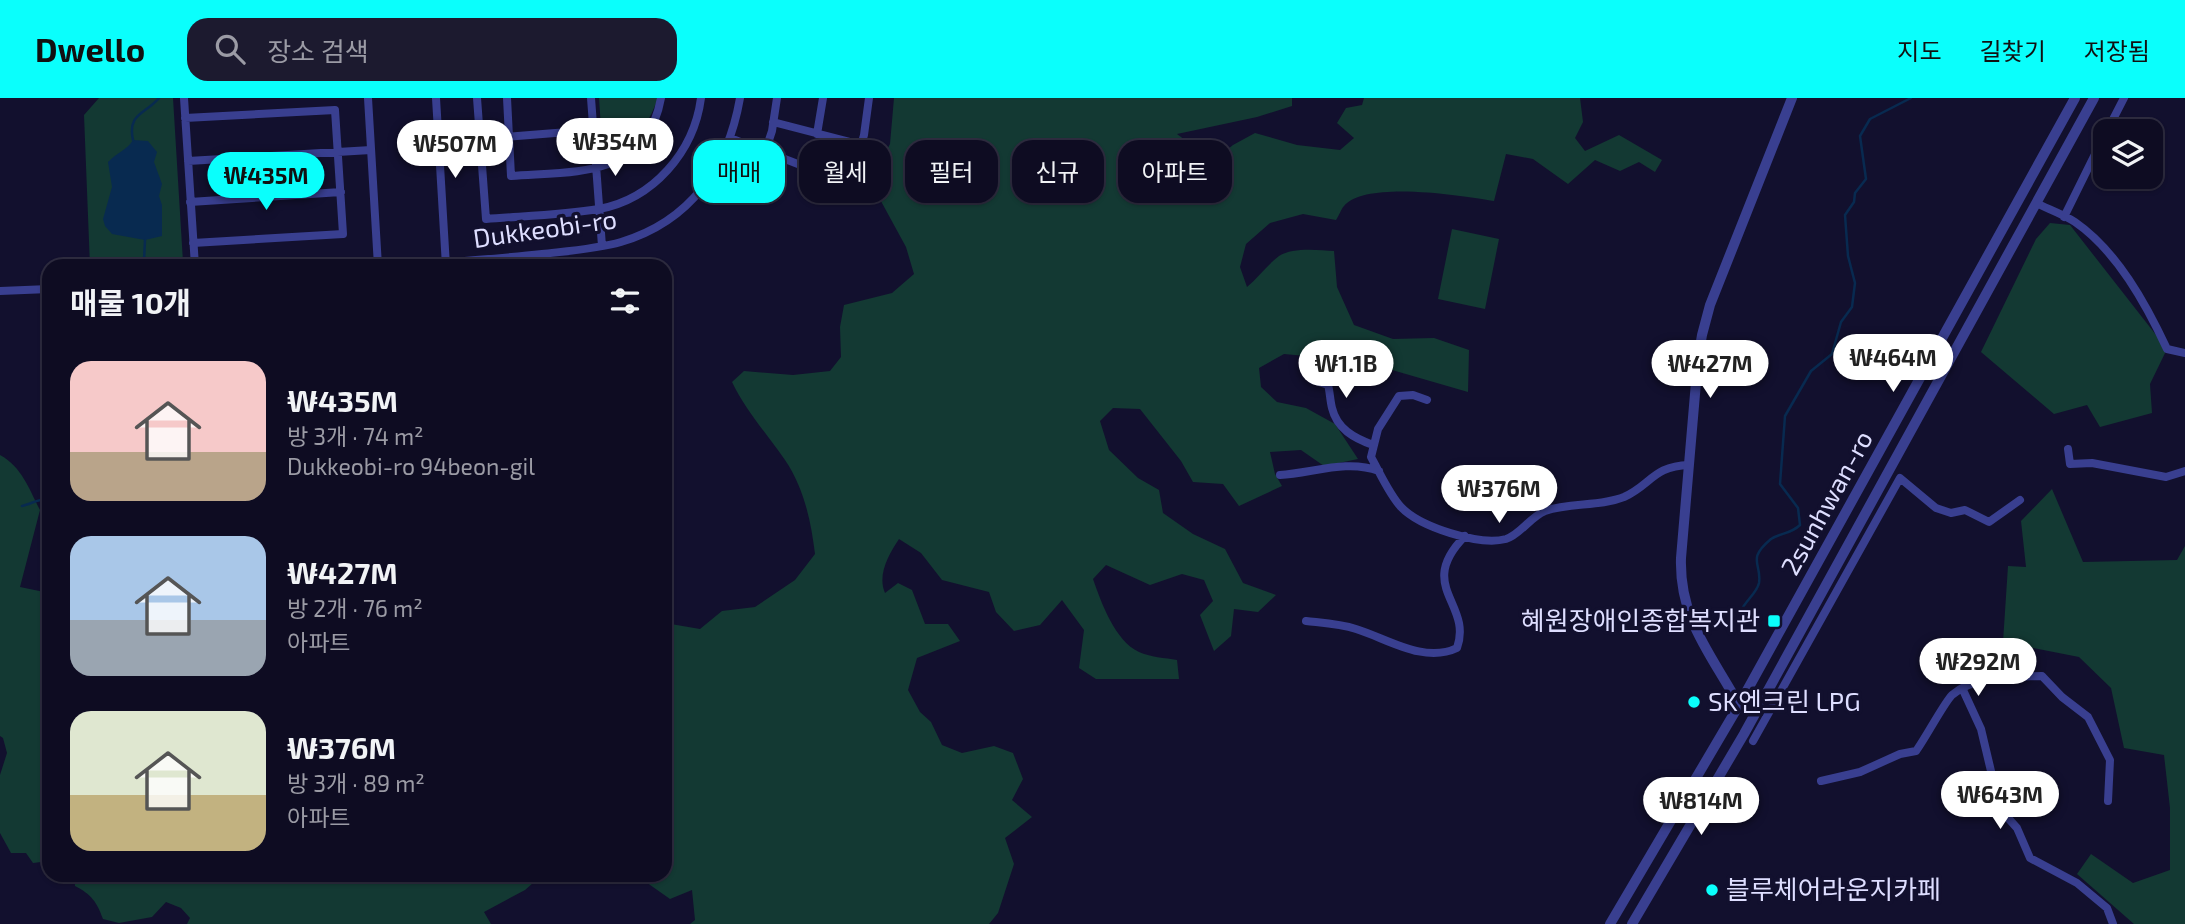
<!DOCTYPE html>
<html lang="ko">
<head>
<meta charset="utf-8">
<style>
	body { margin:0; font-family:"Exo 2","Noto Sans KR",sans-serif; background:#1c1a2f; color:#f1f3f6; height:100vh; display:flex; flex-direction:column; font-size:26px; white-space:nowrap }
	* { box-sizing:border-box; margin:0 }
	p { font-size:23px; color:#9b9ba5 }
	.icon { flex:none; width:38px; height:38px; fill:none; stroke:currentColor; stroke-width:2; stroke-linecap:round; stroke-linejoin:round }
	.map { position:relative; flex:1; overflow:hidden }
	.details { position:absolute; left:42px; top:161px; width:630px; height:623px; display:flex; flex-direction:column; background:#0e0c22; border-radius:21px; box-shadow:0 2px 5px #0004,0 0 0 2px #2e2c40 }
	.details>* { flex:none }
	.top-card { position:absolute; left:693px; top:42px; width:665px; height:63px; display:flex; gap:14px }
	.buttons { position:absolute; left:2093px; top:21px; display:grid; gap:14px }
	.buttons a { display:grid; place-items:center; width:70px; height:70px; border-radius:14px; background:#0e0c22; box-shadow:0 2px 5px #0004,0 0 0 2px #2e2c40; font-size:35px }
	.price { position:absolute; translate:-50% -60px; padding:0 16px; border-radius:24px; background:#fff; color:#222; font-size:23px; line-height:46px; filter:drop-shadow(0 2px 4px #0008) }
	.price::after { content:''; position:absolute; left:50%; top:42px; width:21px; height:16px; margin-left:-10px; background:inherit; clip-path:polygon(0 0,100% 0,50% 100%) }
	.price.current { background:#0afffc; color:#111 }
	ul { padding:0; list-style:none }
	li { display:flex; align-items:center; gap:21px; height:175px; padding:0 28px }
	li span { display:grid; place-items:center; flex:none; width:196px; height:140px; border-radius:21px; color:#555 }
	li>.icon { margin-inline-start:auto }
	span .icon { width:84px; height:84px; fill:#fffc; stroke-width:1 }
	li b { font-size:30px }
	h2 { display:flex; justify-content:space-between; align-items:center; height:84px; padding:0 28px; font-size:30px }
	.chip { padding:0 24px; border-radius:21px; background:#0e0c22; box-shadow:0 2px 5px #0004,0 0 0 2px #2e2c40; font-size:24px; line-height:63px }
	.chip.current { background:#0afffc; color:#111 }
	header { display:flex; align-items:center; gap:42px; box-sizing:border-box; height:98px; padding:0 35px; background:#0afffc; color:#111 }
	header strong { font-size:33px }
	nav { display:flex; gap:38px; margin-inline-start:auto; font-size:24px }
	.search { width:490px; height:63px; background:#1c1a2f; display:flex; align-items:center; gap:18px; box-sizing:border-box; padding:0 24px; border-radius:21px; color:#9b9ba5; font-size:26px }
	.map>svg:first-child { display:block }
	.green { fill:#133933 }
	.water { fill:#082a50 }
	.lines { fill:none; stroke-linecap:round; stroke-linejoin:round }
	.stream { stroke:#082a50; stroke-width:2.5 }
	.minor { stroke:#393f90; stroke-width:8 }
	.tertiary { stroke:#393f90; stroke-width:10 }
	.poi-dot { fill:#0afffc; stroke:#12102e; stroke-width:2.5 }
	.labels { text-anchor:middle; stroke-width:7; stroke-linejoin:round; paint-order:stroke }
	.street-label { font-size:26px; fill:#dedeff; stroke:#12102e }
	.poi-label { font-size:26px; fill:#dedeff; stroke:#12102e; text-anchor:start }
</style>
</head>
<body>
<header>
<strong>Dwello</strong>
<div class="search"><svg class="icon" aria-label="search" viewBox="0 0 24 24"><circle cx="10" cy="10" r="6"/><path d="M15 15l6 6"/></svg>장소 검색</div>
<nav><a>지도</a><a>길찾기</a><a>저장됨</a></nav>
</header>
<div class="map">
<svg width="2185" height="826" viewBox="0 0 2185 826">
	<rect width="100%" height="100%" fill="#12102e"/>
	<!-- green -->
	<path class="green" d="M 99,0 L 173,0 L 183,164 L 90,168 L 84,17 Z
		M 599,0 L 658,0 C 647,30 634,46 607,62 L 603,59 Z
		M 894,0 L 1292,0 L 1292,8 L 1257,19 L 1177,36 L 1213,63 L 1233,47 L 1255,35 L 1297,47 L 1340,52 L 1354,40 L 1337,25 L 1346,10 L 1362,7 L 1364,0 L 1580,0 L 1583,24 L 1575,40 L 1585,53 L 1619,37 L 1662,62 L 1655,74 L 1639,64 L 1620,73 L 1595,62 L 1568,86 L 1533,61 L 1506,56 L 1494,103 C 1463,98 1366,82 1344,108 C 1341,111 1339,118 1336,122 L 1303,116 L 1270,125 L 1246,146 L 1240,169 L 1247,189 C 1258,180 1268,166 1279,158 C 1293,149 1318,152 1334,153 L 1337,189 L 1354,227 L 1393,241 L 1434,240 L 1469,252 L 1468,294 L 1361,263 L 1284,256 L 1259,270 L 1261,289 L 1277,304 L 1306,310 L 1335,326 L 1358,361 L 1324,368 L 1301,352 L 1270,354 L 1275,376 L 1282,388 L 1239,408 L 1223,386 L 1193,384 L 1181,363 L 1140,311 L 1113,310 L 1100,323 L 1109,352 L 1138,380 L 1159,392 L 1163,415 L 1193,436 L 1225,451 L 1243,485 L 1276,497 L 1258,514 L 1234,511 L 1231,538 L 1214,553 L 1200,517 L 1213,503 L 1204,482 L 1182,476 L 1150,487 L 1106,467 L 1093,481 C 1101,504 1115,543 1139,554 C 1150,559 1165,560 1177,562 L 1179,581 L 1096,581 L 1079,570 L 1084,532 L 1062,502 L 1040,527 L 1014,533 L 996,514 L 989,494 L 942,482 L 921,455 L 899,441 C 889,456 877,477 885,495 L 898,485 L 912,492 L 925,526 L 948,526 L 960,543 L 917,560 L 908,592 L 920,614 L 931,624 L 942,647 L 962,655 L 994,648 L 1013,655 L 1023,681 L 1012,702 L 1032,719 L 1005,740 L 1014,766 L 998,815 L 989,826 L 690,826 L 695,822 L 692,792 L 670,801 L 636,777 L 665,777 L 665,525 L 700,531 L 722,513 L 755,509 L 795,482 L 815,456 C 811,423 804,390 785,362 C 767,336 746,313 732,284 L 744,273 L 793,277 L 830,273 L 841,259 L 840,229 L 844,207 L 892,195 L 914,176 L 906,149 L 870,83 L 890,46 Z
		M 2050,125 L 2070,127 L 2167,251 L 2150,286 L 2152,315 L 2100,329 L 2087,307 L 2054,316 L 1981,254 L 2036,141 Z
		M 1452,131 L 1499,141 L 1485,211 L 1438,201 Z
		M 0,357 C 22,369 29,391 40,412 L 20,489 L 49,495 L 49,763 L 33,765 L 26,755 L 11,755 L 0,735 L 0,677 L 7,655 L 3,640 L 0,638 Z
		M 2052,391 L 2083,464 L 2177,462 L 2185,448 L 2185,826 L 2134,826 L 2077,776 L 2091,756 L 2133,785 L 2170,772 L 2170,710 L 2164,657 L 2124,650 L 2111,590 L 2079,559 L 2003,544 L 2008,468 L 2026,469 L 2021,423 Z
		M 74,777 L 542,777 L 525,792 L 484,814 L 491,826 L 187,826 L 190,820 L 181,810 L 166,804 L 152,819 L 119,825 L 103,821 C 97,804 91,796 75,788 Z"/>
	<!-- water -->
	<path class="water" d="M 133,42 L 148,43 L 157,54 L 154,64 L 162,86 L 159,98 L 162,107 L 162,138 L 145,142 L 112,136 L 105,128 L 103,121 L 112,89 L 108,64 C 116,55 127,52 133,42 Z"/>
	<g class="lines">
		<!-- stream -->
		<path class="stream" d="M 133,42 C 127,15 146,16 159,0
			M 144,163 L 145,142
			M 22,408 C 31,406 40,400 49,401
			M 1743,522 L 1741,513 C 1745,503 1757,495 1759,485 C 1762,465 1746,462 1771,441 C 1780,435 1791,436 1800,427 L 1798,410 L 1780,386 L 1785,318 L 1811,273 L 1832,256 L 1841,224 L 1852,209 L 1855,185 L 1848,158 L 1845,117 L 1854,104 L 1855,95 L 1866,81 L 1860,38 L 1870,21 L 1911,0"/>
		<!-- minor -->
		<path class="minor" d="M 184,0 L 195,168
			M 368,0 L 378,168
			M 436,0 L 446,168
			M 477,0 L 486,121 C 523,118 562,117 599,111 C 653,101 694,54 701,0
			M 507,0 L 511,78 C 575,73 646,81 661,0
			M 591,0 L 602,148
			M 185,20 L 335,12 L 343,136 L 193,145
			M 773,24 L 862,47
			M 2107,33 L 2124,0
			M 817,36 L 823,0
			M 730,40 L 850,86 L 864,37 L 869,0
			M 480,41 L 593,32
			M 765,54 L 772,33 L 777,0
			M 188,63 L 371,52
			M 190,104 L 341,94
			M 2036,105 C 2048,111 2063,116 2075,124 C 2117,153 2146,206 2167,251 L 2185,255
			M 2064,119 L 2105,36
			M 403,168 C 450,164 496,161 542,156 C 568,153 596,151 621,144 C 691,123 728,69 740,0
			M 0,193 L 49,191
			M 1313,282 L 1328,287 C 1330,294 1330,302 1332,310 C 1337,331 1354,340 1373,347
			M 1427,302 L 1413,297 L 1399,298 L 1378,331 L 1371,359 C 1380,375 1389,396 1401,409 C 1420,429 1479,448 1506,441 C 1520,437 1530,419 1545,413 C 1570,404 1599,409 1624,399 C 1651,387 1653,368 1689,367
			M 2068,351 L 2070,366 L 2092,365 L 2166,379 L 2185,373
			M 1280,377 C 1313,375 1347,361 1379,373
			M 1306,523 C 1323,525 1340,526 1356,531 C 1386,540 1424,566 1457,550 C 1473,505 1415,489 1465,438
			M 1963,592 L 1981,631 L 2000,711 L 2017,730 L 2030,760 L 2077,785 L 2107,810 L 2113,826
			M 1753,643 L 1900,380 L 1936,410 L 1951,415 L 1965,412 L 1989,424 L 2020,402
			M 1821,683 L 1860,674 L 1900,656 L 1916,653 C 1925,641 1944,605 1952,597 C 1975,577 2014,579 2042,578 L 2062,599 L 2088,619 L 2110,662 L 2108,703"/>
		<!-- tertiary -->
		<path class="tertiary" d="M 1739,607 C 1712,557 1679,522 1681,460 L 1698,261 L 1702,237 L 1710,207 L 1792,0
			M 1610,826 L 1739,607 L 2075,0
			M 1632,826 L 1744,636 L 2094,0"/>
	</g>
	<!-- markers -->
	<g class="poi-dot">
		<rect x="1767" y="516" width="14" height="14" rx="3.5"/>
		<circle cx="1694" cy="604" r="7"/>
		<circle cx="1712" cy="792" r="7"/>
	</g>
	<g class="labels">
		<!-- street labels -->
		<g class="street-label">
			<text transform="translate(545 131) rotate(-8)" y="9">Dukkeobi-ro</text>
			<text transform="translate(1827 405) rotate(-61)" y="9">2sunhwan-ro</text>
		</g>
		<!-- poi labels -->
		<g class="poi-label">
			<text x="1760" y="532" text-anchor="end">혜원장애인종합복지관</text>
			<text x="1708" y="613">SK엔크린 LPG</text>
			<text x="1726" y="801">블루체어라운지카페</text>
		</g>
	</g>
</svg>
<div class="buttons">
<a><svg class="icon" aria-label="layers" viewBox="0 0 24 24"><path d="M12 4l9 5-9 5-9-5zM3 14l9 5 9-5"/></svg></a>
</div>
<b class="price" style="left:615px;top:80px">₩354M</b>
<b class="price" style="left:455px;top:82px">₩507M</b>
<b class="price current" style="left:266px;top:114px">₩435M</b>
<b class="price" style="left:1893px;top:296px">₩464M</b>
<b class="price" style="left:1346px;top:302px">₩1.1B</b>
<b class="price" style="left:1710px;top:302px">₩427M</b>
<b class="price" style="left:1499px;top:427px">₩376M</b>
<b class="price" style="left:1978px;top:600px">₩292M</b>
<b class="price" style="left:2000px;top:733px">₩643M</b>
<b class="price" style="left:1701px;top:739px">₩814M</b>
<div class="top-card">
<a class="chip current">매매</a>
<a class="chip">월세</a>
<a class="chip">필터</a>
<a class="chip">신규</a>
<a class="chip">아파트</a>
</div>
<section class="details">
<h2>매물 10개<svg class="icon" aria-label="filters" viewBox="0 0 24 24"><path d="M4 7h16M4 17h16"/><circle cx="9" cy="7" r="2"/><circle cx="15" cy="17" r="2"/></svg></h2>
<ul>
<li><span style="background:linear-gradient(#f6c9c9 65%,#b9a48a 0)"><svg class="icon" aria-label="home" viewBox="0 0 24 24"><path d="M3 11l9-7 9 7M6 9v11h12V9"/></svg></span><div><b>₩435M</b><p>방 3개 · 74 m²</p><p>Dukkeobi-ro 94beon-gil</p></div></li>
<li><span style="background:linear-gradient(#a9c7e8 60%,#9aa5b1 0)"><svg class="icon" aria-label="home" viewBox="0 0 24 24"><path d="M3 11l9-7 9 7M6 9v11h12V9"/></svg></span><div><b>₩427M</b><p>방 2개 · 76 m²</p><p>아파트</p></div></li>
<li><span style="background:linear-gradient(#dfe7d0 60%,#c2b280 0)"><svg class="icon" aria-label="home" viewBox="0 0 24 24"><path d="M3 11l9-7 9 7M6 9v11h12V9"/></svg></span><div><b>₩376M</b><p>방 3개 · 89 m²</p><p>아파트</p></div></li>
</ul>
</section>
</div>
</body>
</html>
